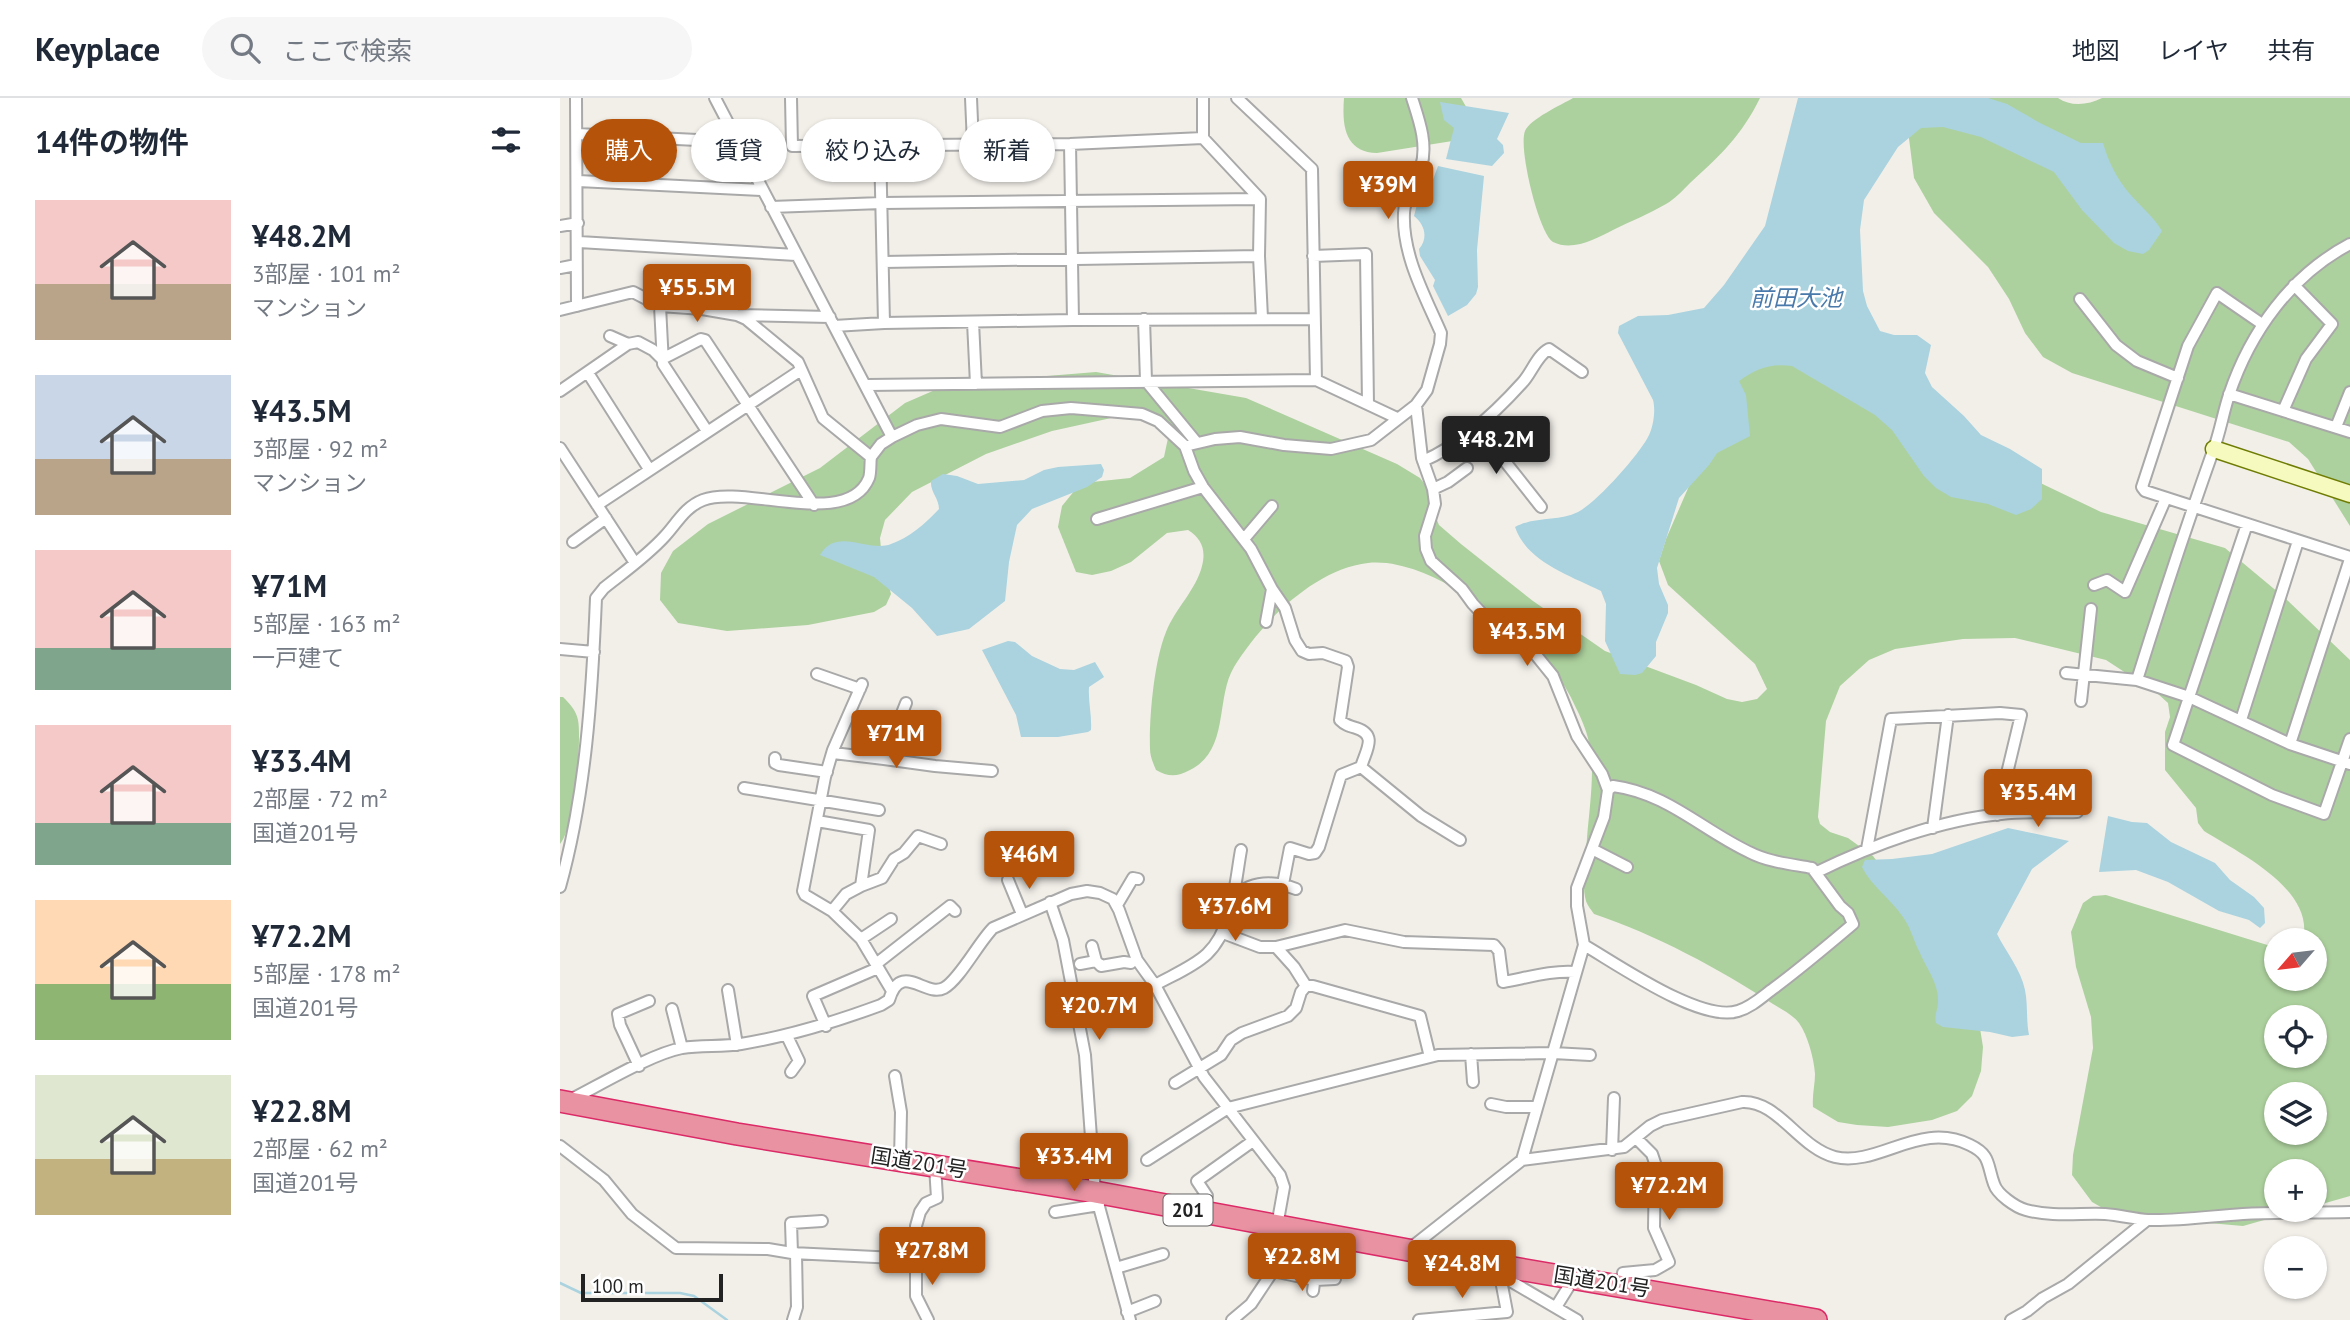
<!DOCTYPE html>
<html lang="ja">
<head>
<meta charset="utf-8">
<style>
	body { margin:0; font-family:"PT Sans","Noto Sans JP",sans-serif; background:#f6f6f7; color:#1f2937; height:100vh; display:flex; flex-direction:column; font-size:26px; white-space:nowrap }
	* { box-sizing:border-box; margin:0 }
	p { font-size:23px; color:#747a83 }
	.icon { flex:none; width:38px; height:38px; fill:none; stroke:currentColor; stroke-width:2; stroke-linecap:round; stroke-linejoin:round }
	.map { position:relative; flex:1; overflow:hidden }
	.details { display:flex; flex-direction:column; background:#fff; width:560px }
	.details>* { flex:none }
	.top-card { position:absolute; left:21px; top:21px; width:665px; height:63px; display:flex; gap:14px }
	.needle { width:46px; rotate:242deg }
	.fabs { position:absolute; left:1704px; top:830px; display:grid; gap:14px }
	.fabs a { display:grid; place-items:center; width:63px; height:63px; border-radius:50%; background:#fff; box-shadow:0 2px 5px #0004; font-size:35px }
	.scale { position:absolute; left:21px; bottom:18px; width:142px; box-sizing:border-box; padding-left:7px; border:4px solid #222; border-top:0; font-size:19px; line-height:24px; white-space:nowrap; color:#222; -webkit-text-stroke:5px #fff; paint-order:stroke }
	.price { position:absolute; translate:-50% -60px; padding:0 16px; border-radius:7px; background:#b45309; color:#fff; font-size:23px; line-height:46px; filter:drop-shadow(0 2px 4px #0008) }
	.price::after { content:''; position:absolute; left:50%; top:42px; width:21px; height:16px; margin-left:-10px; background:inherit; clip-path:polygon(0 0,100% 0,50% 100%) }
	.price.on { background:#222; color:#fff }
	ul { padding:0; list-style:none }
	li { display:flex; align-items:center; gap:21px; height:175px; padding:0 35px }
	li span { display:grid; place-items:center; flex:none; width:196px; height:140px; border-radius:0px; color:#555 }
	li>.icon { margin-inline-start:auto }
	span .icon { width:84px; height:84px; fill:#fffc; stroke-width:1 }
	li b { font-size:30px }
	h2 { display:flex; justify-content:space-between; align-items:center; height:84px; padding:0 35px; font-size:30px }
	.pill { padding:0 24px; border-radius:32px; background:#fff; box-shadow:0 2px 5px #0004; font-size:24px; line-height:63px }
	.pill.on { background:#b45309; color:#fff }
	header { display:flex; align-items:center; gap:42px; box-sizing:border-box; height:98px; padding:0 35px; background:#fff; border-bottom:2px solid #e0e1e3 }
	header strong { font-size:33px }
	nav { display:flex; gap:38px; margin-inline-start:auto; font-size:24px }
	.search { width:490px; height:63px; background:#f6f6f7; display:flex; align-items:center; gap:18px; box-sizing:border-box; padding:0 24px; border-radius:38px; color:#747a83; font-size:26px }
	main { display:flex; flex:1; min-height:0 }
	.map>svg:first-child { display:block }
	.forest { fill:#add19e; fill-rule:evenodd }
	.water { fill:#aad3df }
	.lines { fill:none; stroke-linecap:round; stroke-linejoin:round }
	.stream { stroke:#aad3df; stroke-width:2.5 }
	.street-casing { stroke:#a9a9a9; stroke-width:14 }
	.secondary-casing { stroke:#707d05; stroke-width:19 }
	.highway-casing { stroke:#dc2a67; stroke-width:24 }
	.street { stroke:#fff; stroke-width:10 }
	.secondary { stroke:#f7fabf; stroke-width:16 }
	.highway { stroke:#e892a2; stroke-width:21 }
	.labels { text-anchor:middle; stroke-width:5; stroke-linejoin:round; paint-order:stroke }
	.shield { fill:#fff; stroke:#646464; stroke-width:2 }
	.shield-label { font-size:19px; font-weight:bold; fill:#222 }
	.street-label { font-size:21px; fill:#222; stroke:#fff }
	.water-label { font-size:23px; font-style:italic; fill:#4a7aab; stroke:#fff }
</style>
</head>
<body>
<header>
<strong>Keyplace</strong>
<div class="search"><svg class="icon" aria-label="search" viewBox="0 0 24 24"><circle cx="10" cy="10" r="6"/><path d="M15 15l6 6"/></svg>ここで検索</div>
<nav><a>地図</a><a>レイヤ</a><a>共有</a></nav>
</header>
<main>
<section class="details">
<h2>14件の物件<svg class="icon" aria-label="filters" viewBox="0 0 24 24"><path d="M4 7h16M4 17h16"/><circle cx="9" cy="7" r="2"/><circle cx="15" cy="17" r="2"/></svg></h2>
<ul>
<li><span style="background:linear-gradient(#f6c9c9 60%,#b9a48a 0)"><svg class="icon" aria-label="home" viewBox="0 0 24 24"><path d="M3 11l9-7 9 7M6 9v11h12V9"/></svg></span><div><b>¥48.2M</b><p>3部屋 · 101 m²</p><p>マンション</p></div></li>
<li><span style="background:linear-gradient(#c9d6e8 60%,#b9a48a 0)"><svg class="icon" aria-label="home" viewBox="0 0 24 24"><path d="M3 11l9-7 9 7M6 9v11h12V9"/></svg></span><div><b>¥43.5M</b><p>3部屋 · 92 m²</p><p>マンション</p></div></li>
<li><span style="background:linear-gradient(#f6c9c9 70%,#7fa58c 0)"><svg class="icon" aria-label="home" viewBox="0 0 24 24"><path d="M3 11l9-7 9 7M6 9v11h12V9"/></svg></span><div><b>¥71M</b><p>5部屋 · 163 m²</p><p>一戸建て</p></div></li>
<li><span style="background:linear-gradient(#f6c9c9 70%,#7fa58c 0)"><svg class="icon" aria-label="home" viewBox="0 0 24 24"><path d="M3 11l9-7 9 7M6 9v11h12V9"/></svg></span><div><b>¥33.4M</b><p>2部屋 · 72 m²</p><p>国道201号</p></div></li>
<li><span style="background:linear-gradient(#ffd9b3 60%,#8fb573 0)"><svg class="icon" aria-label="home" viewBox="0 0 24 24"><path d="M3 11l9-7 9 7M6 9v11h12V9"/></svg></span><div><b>¥72.2M</b><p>5部屋 · 178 m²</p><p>国道201号</p></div></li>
<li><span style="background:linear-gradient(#dfe7d0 60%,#c2b280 0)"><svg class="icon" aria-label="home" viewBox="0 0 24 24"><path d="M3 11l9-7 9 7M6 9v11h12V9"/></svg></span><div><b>¥22.8M</b><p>2部屋 · 62 m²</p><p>国道201号</p></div></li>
</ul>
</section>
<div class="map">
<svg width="1790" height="1222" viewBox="0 0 1790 1222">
	<rect width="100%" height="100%" fill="#f2efe9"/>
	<!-- forest -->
	<path class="forest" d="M 784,0 L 901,0 L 908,12 L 905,41 L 817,55 C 784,54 782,26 784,0 Z
		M 1013,0 L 1200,0 C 1182,37 1160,58 1130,85 C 1123,92 1115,101 1106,106 C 1089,116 1071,123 1053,132 C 1037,140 1013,154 993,144 C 979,136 958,50 965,33 C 970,21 1001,7 1013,0 Z
		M 1350,0 L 1498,0 C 1511,9 1528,7 1542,0 L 1790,0 L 1790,428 L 1748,361 L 1729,344 L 1512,275 L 1483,259 L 1465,235 L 1449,201 L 1428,169 L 1374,115 L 1354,80 L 1345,9 Z
		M 1205,253 L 1541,414 L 1665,450 L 1725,500 L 1790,562 L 1790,1098 L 1755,1108 L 1755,1073 L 1717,1073 L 1717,1111 L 1743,1111 L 1683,1128 L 1637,1124 L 1546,1112 L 1532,1104 L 1512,1077 L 1513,1057 L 1533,950 L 1531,919 L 1516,869 L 1511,834 L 1523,805 L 1533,798 L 1546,797 L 1717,850 L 1717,880 L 1755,880 L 1755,842 L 1743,842 C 1755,791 1679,755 1644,733 L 1638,725 L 1636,710 L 1605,672 L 1605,634 L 1610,619 L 1608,605 L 1598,596 L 1546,562 L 1455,540 L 1403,541 L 1335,551 L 1309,562 L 1280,588 L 1266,623 L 1258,719 L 1260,726 L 1270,734 L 1288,740 L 1313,758 L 1346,802 L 1419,924 L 1423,949 L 1421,973 L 1412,998 L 1397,1013 L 1372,1022 L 1328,1029 L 1297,1027 L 1278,1024 L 1253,1009 C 1252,997 1255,987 1255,976 C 1254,961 1248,938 1239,925 C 1233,917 1221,911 1213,906 C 1160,871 1094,836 1034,816 C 1032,813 1027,807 1026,803 C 1021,787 1026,757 1027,740 C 1029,714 1035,674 1030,650 C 1028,636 1022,622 1016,610 C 990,552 949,526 898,493 C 873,477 838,462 808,465 C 754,471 701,525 674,569 C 655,601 670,652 630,672 C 617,679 608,679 596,672 C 593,665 590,658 590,651 C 589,620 594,563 606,534 C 615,511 636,492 642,468 C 646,452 642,441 628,432 L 607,435 L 571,464 L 551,473 L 532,477 L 516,474 L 498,429 L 502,408 L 515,392 L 532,384 L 570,380 L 604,359 L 608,340 L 596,321 L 574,315 L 492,333 L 426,356 L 352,394 L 325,422 L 320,440 L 322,462 L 331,496 L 326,507 L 314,514 L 248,527 L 167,533 L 118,525 L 100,502 L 101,475 L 113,453 L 148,426 L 260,370 L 345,305 L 398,282 L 437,282 L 536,274 L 686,300 L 837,366 L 860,380 L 870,393 L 871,408 L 879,427 L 901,446 L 973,503 L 1045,553 L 1136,587 L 1167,601 L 1182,604 L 1197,601 L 1207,591 L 1195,566 L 1108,487 L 1099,463 L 1106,441 L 1169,296 L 1185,274 ZM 1717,919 L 1755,919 L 1755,957 L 1717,957 ZM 1717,996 L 1755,996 L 1755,1034 L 1717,1034 Z
		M 0,599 L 3,599 C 10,606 16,612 18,622 C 22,643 14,731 0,746 Z"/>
	<!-- water -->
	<path class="water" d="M 1238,0 L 1428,0 L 1447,6 L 1480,25 L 1521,45 L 1543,45 C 1548,63 1557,81 1569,95 C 1580,108 1593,118 1602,133 L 1589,152 L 1583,156 L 1568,153 L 1554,145 L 1522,112 L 1494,74 L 1421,39 L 1383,29 L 1361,30 L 1338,49 L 1304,102 L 1300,132 L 1303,193 L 1307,208 L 1320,233 L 1334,237 L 1357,237 L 1371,247 L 1365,275 L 1372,289 L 1404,318 L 1421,337 L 1450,351 L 1482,371 L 1482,401 L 1471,411 L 1456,417 L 1428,406 L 1391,399 L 1376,390 L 1364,378 L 1332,332 L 1315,317 L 1232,268 C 1210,265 1196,271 1179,283 L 1186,297 L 1190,338 L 1157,355 L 1149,367 L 1119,400 L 1097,470 L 1099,486 L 1108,507 L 1108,515 L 1096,544 L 1096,558 L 1082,575 L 1075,577 L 1060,576 L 1045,543 L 1046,506 L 1041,493 C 1009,477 967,464 955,429 C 975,418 998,424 1018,414 C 1036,405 1078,358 1088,339 C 1093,330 1096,313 1093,302 L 1058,235 L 1059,228 L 1078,218 L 1108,217 L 1144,210 L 1164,187 L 1205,128 Z
		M 880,4 L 949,15 L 937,41 L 943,47 L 944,55 L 932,68 L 886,61 L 894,30 L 884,22 Z
		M 878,68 L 924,78 L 917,152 L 918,189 L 916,196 L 907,207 L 888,218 L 873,188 L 875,182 L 860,158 L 859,151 C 869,139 864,126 854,118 L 860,95 L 871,87 Z
		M 541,366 L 544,372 L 542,379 L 527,389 L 472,411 L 457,427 L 449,464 L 445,503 L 409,531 L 377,538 L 352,510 L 314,479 L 260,457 C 277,428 308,455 331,446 C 349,440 366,425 379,411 C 379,400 370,394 371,383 L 383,376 L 397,378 L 418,386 L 464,382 L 484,372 L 498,369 Z
		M 448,543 L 455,544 L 472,558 L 500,571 L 514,572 L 535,564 L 544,579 L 529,589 C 528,604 532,617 531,632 L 528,634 L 498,639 L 461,639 L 456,617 L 422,552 Z
		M 1548,718 L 1572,724 L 1587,725 L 1611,744 L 1655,765 L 1670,782 L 1694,799 L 1704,810 L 1705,825 L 1700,830 L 1689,822 L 1659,813 L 1608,784 L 1576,772 L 1539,774 Z
		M 1448,730 L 1509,743 L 1472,771 L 1437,836 C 1446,854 1461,872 1465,892 C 1468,906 1466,922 1469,937 L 1452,939 L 1430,934 L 1383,929 L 1376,925 C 1374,917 1378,912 1378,904 C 1379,885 1366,870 1359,853 C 1353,841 1351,830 1343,819 C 1331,801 1312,789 1302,769 L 1305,762 L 1332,761 L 1372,756 Z"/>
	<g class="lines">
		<!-- stream -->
		<path class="stream" d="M 0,1185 L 21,1195 L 120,1195 L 134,1198 L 167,1222"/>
		<defs>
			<path id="street" d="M 16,0 L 17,208
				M 155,0 L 332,339
				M 231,0 L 232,48 L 510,46 L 643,40
				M 411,0 L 413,46
				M 643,0 L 643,40 L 700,101 L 699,158 L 702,220
				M 677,0 L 752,71 L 756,282
				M 17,36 L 177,44
				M 510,46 L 513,222
				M 320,48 L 324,225
				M 18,83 L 201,92
				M 211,109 L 322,105 L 700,101
				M 0,128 L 18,125
				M 19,144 L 236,157
				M 753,158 L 806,156 L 808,306
				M 323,164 L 699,158
				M 0,170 L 16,167
				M 1520,201 L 1556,247 L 1577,263 L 1618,280
				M 100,208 L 103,266 L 147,333
				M 0,212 L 73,194 L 100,208 L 142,211 L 177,217 L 270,219
				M 584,221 L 586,283 L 637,345
				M 413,224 L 416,286
				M 1702,226 L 1657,195 L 1628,248 L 1582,389 L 1585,393 L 1790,459
				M 274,228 L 324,225 L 513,222 L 753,221
				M 50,238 L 68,246
				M 102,261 L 141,241 L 145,242 L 254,407
				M 28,275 L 89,371
				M 307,287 L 756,282 L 837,320
				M 0,293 L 68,246 L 78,244 L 93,252 L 102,261
				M 1669,296 L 1790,334
				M 1723,313 L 1746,261 L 1772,226 L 1734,187
				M 919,326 L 947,366 L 981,409
				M 1776,329 L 1790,294
				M 625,348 L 655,341 L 680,339 L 724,347 L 771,351 L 811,342 L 856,307 L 867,292 L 880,246 L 881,235 C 865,198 842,157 844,115 C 844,99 857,85 861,69 C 868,46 859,22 852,0
				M 0,350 L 75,465
				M 311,359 L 321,346 L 332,339 L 357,327 L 381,321 L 440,329 L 482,313 L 511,310 L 582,316 L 598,323 L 625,348 L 634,373 L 643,389 L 691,451 L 712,491 L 706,524
				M 863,363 C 900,347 935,315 962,285 C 971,276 977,257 989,251 L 1022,274
				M 873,391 L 888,384 L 907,370
				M 37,407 L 241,272
				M 537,421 L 643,389
				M 1687,426 L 1613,647 L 1712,697 L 1764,716 L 1790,641
				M 684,441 L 712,408
				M 13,444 L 46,420
				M 1534,487 L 1547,482 L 1565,494 L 1606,400
				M 712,491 L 725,510 L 735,542 L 742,553 L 749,556 L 763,555 L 786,563 L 788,569 L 780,622 C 785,627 789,628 796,630 C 818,637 806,652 801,669 L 781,677 L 759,749 L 755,755 L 749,756 L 730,750 L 723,786
				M 0,551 L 34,554
				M 1506,575 L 1577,582 L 1629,599 L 1730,646 L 1790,666
				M 257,576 L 300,591
				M 1577,582 C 1601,505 1626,429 1653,353 C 1660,335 1663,315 1669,297 C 1690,234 1731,177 1790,146
				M 302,586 L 273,652 L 265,679 L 243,793 L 245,797 L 272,813 L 301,841 L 332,893
				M 1521,603 L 1531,511
				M 1681,622 L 1738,443
				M 1730,646 L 1790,461
				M 273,655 L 324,661 L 346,605
				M 215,660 L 215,665 L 219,667 L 267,674
				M 324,661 L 375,668 L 432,673
				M 801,669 L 861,718 L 900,742
				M 184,690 L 319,712
				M 257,723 L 309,732 L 301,788 L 286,796 L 272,813
				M 1373,730 L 1388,617
				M 1032,751 L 1067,769
				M 1307,751 L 1331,621 L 1440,615 L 1461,617 L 1437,717
				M 1257,774 C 1312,747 1380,722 1441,716 C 1466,713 1492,715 1517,714
				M 448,782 L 462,816
				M 301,788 L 322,780 L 334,761 L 344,755 L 358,738 L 381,746
				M 0,789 C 26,695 32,598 36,500 L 44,490 C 64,474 87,458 105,438 C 117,425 125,409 143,402 C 184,386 288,432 309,380 C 311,374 310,365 311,359 L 263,320 L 238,264 L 186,221 L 177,217
				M 672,800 C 691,783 713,782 736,791
				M 490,804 L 503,842 L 525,957 L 535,1094 L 570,1222
				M 557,807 L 573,780 L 578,781
				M 663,835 L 700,849 L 716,849
				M 301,841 L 331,821
				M 1024,847 C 1057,866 1141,925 1178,913 C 1192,909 1203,898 1214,890 C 1241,870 1267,848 1293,826 L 1288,815 L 1280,808 L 1252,770 C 1231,766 1208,764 1189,754 C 1142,732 1107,695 1053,688 L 1048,692
				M 532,848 L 536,863 L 541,868 L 564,864 L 571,865
				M 316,866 L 390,808 L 395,813
				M 520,866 L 536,863
				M 595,887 C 613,877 633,869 647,856 C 673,831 675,785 681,752
				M 168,892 L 177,947
				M 112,911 L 122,950
				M 266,928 L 253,898 L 318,870
				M 227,938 L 239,963 L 231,974
				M 911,956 L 913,984
				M 870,959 L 860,918 L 753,888 L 746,888 L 734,869 L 716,849 L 785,832 L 844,844 L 934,847 L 939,853 L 943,884 C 966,880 993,872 1015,874
				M 79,968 L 60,927 L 58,916 L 89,903
				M 335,978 L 341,1014 L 340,1062
				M 615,985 L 661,957 L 671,942 L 682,935 L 728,918 L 736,910 L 741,894 L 746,888
				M 10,1002 C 40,987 91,956 122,950 C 142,947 162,949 181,946 C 230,938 275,924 321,907 L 329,902 C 341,862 365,900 384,890 C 399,882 419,844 433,830 L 511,796 L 527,793 L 540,795 L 553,801 L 559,812 L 577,862 L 595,887 L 644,979 L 720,1077 L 724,1089 L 717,1128 L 713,1173 L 691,1206 L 672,1222
				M 931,1006 L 946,1009 L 977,1009
				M 0,1048 L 44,1082 L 72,1116 L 116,1150 L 208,1151 L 232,1155 L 357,1161
				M 1052,1052 L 1054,1000
				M 587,1062 L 668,1010 L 878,957 L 993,955 L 1030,957
				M 962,1062 L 1064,1049 L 1090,1028 L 1102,1022 L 1182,1004 C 1218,1002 1239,1050 1275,1059 C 1319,1069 1360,1022 1410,1047 C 1431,1057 1427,1067 1434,1086 C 1437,1096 1455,1109 1466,1112 C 1491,1119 1520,1115 1545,1116 C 1560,1117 1574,1121 1588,1122 C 1619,1123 1652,1118 1683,1116 C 1719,1114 1754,1115 1790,1114
				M 495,1114 L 539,1107
				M 641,1114 L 647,1098 L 637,1083 L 693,1043
				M 848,1152 L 962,1062 L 1024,847 L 1017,808 L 1017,790 L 1044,719 L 1048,692 L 1042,676 L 1017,638 L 993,578 L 976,557 L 929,523 L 913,506 L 902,491 L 871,463 L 866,451 L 865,438 L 875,406 L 873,391 L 862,360 L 856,307
				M 232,1155 L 231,1125 L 262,1123
				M 556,1170 L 603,1156
				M 713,1173 L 755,1182 L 775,1181
				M 935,1174 L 1017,1222
				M 1062,1188 L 1063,1175 L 1095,1172 L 1109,1164 L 1094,1130 L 1095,1065 L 1092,1056 L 1076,1040
				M 753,1193 L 760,1136
				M 996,1209 L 1014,1180
				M 567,1214 L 595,1203
				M 233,1222 L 237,1209 L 236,1155
				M 368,1222 L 356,1198 L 356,1128 L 360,1114 L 366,1105 L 377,1100 L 375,1068
				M 859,1222 L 947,1214 L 940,1177
				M 1451,1222 L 1467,1213 L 1483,1200 L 1508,1186 L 1587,1122"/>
			<path id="secondary" d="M 1654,351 L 1790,396"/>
			<path id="highway" d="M 0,1003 L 177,1036 L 535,1094 L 848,1152 L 1256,1222"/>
		</defs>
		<!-- street casing -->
		<use href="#street" class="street-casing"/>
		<!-- secondary casing -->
		<use href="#secondary" class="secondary-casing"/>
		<!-- highway casing -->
		<use href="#highway" class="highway-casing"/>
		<!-- street -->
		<use href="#street" class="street"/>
		<!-- secondary -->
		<use href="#secondary" class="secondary"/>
		<!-- highway -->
		<use href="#highway" class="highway"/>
	</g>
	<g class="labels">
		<!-- shield labels -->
		<rect class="shield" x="603.5" y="1096.5" width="49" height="31" rx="5"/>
		<g class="shield-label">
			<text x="628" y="1119">201</text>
		</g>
		<!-- street labels -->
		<g class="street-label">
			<text transform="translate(359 1065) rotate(9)" y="7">国道201号</text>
			<text transform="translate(1042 1184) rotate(9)" y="7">国道201号</text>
		</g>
		<!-- water labels -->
		<g class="water-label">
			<text x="1236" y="208">前田大池</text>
		</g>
	</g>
</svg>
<div class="fabs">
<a><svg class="needle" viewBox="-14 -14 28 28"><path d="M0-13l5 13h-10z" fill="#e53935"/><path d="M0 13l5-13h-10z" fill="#747a83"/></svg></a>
<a><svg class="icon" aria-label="locate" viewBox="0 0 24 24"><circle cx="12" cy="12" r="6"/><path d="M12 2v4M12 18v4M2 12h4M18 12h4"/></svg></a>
<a><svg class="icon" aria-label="layers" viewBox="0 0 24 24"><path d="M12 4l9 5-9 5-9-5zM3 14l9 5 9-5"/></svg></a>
<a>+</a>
<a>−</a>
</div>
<div class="scale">100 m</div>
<b class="price" style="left:828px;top:123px">¥39M</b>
<b class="price" style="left:137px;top:226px">¥55.5M</b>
<b class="price on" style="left:936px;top:378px">¥48.2M</b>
<b class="price" style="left:967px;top:570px">¥43.5M</b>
<b class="price" style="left:336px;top:672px">¥71M</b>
<b class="price" style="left:1478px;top:731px">¥35.4M</b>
<b class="price" style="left:469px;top:793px">¥46M</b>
<b class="price" style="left:675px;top:845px">¥37.6M</b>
<b class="price" style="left:539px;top:944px">¥20.7M</b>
<b class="price" style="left:514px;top:1095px">¥33.4M</b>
<b class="price" style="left:1109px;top:1124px">¥72.2M</b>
<b class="price" style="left:372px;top:1189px">¥27.8M</b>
<b class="price" style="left:742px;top:1195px">¥22.8M</b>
<b class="price" style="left:902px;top:1202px">¥24.8M</b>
<div class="top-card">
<a class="pill on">購入</a>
<a class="pill">賃貸</a>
<a class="pill">絞り込み</a>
<a class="pill">新着</a>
</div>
</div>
</main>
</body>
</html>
